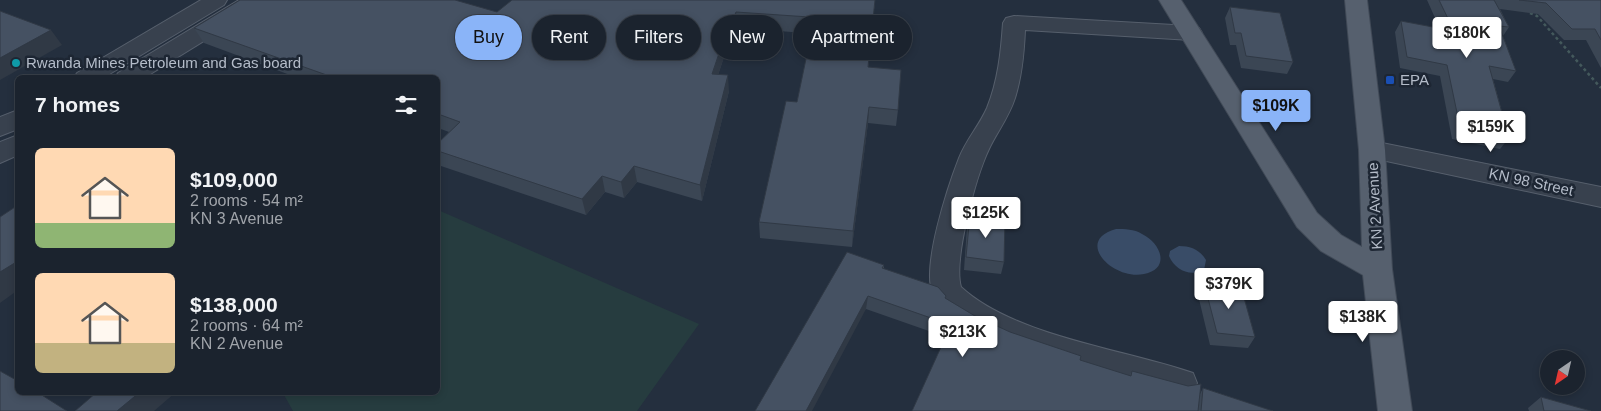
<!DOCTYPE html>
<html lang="en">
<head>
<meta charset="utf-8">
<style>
	body { margin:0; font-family:Arial,sans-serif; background:#242b36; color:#f1f3f6; height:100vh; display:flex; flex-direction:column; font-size:19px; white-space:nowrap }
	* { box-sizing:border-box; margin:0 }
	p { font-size:16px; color:#a0a4aa }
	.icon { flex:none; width:28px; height:28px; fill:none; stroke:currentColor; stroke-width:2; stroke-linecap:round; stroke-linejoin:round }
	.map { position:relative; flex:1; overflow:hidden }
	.side { position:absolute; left:15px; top:75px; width:425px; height:320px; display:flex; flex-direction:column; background:#1b232e; border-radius:8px; box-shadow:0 2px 8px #0003,0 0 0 1px #39404a }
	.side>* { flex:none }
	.banner { position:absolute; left:455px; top:15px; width:475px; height:45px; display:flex; gap:10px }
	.needle { width:32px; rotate:214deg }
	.tools { position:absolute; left:1540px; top:350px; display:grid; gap:10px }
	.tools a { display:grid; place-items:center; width:45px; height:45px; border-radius:50%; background:#1b232e; box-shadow:0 2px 8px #0003,0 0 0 1px #39404a; font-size:25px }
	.price { position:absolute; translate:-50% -42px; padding:0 11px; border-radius:5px; background:#fff; color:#222; font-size:16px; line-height:32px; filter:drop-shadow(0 1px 2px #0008) }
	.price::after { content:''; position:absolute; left:50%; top:30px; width:15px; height:11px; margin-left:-8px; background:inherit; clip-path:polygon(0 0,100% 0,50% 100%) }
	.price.selected { background:#8ab4f8; color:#111 }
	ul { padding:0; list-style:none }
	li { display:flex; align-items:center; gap:15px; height:125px; padding:0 20px }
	li span { display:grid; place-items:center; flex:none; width:140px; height:100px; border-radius:8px; color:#555 }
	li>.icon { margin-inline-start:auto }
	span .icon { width:60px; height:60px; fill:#fffc; stroke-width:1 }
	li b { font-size:21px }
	h2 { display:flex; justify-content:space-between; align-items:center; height:60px; padding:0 20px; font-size:21px }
	.pill { padding:0 18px; border-radius:22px; background:#1b232e; box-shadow:0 2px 8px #0003,0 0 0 1px #39404a; font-size:18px; line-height:45px }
	.pill.selected { background:#8ab4f8; color:#111 }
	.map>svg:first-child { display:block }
	.green { fill:#263c3f }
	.water { fill:#394c67 }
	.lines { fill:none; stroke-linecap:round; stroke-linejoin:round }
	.minor-casing { stroke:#565f6c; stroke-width:2 }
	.major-casing { stroke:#414a57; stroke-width:2 }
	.path { stroke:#44595c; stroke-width:2.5; stroke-dasharray:3 3; stroke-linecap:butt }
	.minor { fill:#38414e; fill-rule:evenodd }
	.major { fill:#56606e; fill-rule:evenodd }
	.wall { fill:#3b4654 }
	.shaded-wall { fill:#303945 }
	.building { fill:#455162; stroke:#303945 }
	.culture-dot { fill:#0f9aa8; stroke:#1d2633; stroke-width:2 }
	.transit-dot { fill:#1a4fb4; stroke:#1d2633; stroke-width:2 }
	.labels { text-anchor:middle; stroke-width:5; stroke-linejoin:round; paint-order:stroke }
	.poi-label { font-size:15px; fill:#b4bcc9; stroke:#1d2633; text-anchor:start }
	.street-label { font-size:15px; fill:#b4bcc9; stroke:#1d2633 }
</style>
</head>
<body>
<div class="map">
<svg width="1601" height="411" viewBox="0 0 1601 411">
	<rect width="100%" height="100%" fill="#242f3e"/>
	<!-- green -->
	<path class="green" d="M 438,210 L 699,324 L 637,411 L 293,411 L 283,393 L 438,392 Z"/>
	<!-- water -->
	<path class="water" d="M 1116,229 C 1125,229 1134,229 1142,234 C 1161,243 1171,269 1144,274 C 1114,281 1073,241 1116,229 Z
		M 1179,246 C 1191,246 1200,250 1206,260 L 1204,270 C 1190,277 1175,270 1169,256 L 1170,251 Z"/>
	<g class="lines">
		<defs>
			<path id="minor" d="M 201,0 L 227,0 L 224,5 L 103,78 L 74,78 L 77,73 Z
				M 239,0 L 265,0 L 262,5 L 144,78 L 115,78 L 118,73 Z
				M 1014,16 L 1191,26 L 1199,28 L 1202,33 L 1199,38 L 1191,40 L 1025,30 C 1024,53 1022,76 1015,98 C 1009,117 997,132 989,149 C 976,176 953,260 961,287 C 1014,336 1124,349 1193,373 L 1197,383 L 1193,393 L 1181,397 C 1131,383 952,340 933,294 C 921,268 948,186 959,158 C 966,140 979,126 987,108 C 998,81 1001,52 1003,23 L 1006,18 Z
				M 18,110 L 18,129 L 0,136 L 0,117 Z
				M 18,135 L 18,155 L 0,163 L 0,142 Z
				M 1372,141 L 1601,187 L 1601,207 L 1363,156 L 1359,150 L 1363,144 Z"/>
			<path id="major" d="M 1159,0 L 1181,0 L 1317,213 L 1341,235 L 1362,247 L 1359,150 L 1345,0 L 1367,0 L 1385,150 L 1392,269 L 1412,411 L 1378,411 L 1363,275 L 1321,251 L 1297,227 Z"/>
		</defs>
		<!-- minor casing -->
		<use href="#minor" class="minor-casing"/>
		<!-- major casing -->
		<use href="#major" class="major-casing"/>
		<!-- path -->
		<path class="path" d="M 1530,13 L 1537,16 L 1601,88"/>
		<!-- minor -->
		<use href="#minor" class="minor"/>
		<!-- major -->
		<use href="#major" class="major"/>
	</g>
	<!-- wall -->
	<path class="wall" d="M 875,0 L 868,67 L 898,110 L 896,126 L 868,123 L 852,247 L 760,238 L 759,222 L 797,102 L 808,51 L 805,50 L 805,33 L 737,28 L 732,40 L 730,39 L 718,75 L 729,91 L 702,201 L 637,182 L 624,198 L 605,192 L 586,215 L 438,165 L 438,143 L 449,132 L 438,128 L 438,78 L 298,78 L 204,43 L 194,28 L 497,12 Z
		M 1427,0 L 1601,0 L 1601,68 L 1586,40 L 1564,40 L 1538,14 L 1500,9 L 1509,27 L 1503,36 L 1516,71 L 1508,82 L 1493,79 L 1509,138 L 1500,149 L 1452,139 L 1440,76 L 1400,68 L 1395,32 L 1401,21 L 1440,29 Z
		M 1230,7 L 1293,62 L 1287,74 L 1241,68 L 1236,45 L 1230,45 L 1225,18 Z
		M 970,215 L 1004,262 L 1001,274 L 964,270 L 967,227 Z
		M 884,265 L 884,269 L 945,298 L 975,316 L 1010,332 L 1080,360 L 1129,376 L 1132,371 L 1200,394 L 1203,388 L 1273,411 L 912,411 L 946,337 L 866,309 L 755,411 Z
		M 1204,283 L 1255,337 L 1248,348 L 1210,345 L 1198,295 Z
		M 1541,397 L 1591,411 L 1529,411 L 1528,408 Z"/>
	<!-- shaded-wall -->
	<path class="shaded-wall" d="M 875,0 L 867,83 L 868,67 Z
		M 736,12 L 737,28 L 732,40 L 731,24 Z
		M 729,24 L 730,39 L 713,90 L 712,74 Z
		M 51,30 L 62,45 L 0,80 L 0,58 Z
		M 728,75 L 729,91 L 702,201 L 700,185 Z
		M 869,107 L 868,123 L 852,247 L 853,231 Z
		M 634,166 L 637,182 L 624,198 L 621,182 Z
		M 602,176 L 605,192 L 586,215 L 582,199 Z
		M 18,261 L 18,290 L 0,303 L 0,272 Z
		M 868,296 L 866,309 L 812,411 L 806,411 Z
		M 140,392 L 176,392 L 154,411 L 117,411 Z"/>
	<!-- building -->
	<path class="building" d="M 240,0 L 455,0 L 497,12 L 512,0 L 875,0 L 868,67 L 901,70 L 898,110 L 869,107 L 853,231 L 759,222 L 786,101 L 797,102 L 811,35 L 805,35 L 809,17 L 736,12 L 731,24 L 729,24 L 712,74 L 728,75 L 700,185 L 634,166 L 621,182 L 602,176 L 582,199 L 438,151 L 438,143 L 460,122 L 438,114 L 438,78 L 335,78 L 194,28 Z
		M 1439,0 L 1494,0 L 1509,27 L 1499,26 L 1516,71 L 1489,66 L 1509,138 L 1460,127 L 1447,65 L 1407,57 L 1401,21 L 1454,31 Z
		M 1519,0 L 1601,0 L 1601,40 L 1595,29 L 1572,29 L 1546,3 Z
		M 1230,7 L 1280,13 L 1293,62 L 1246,56 L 1241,33 L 1235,33 Z
		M 0,11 L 51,30 L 0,58 Z
		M 18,205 L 18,261 L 0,272 L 0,217 Z
		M 970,215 L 1005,219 L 1004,262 L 966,257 Z
		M 847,252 L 884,265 L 882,268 L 938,287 L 946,296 L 945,298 L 975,316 L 1010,332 L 1081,356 L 1080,360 L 1131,376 L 1132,371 L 1188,386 L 1201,384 L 1198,411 L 912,411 L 951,325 L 868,296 L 806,411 L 755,411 Z
		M 1204,283 L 1241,287 L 1255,337 L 1217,333 Z
		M 0,371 L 18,381 L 18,392 L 37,392 L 67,411 L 0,411 Z
		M 1203,388 L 1273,411 L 1201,411 Z
		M 97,392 L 140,392 L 117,411 L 75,411 Z
		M 1541,397 L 1591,411 L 1544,411 Z"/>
	<!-- markers -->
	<circle class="culture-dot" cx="16" cy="63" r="5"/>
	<rect class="transit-dot" x="1385" y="75" width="10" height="10" rx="2.5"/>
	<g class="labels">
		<!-- poi labels -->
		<g class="poi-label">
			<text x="26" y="68">Rwanda Mines Petroleum and Gas board</text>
			<text x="1400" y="85">EPA</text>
		</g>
		<!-- street labels -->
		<g class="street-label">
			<text transform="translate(1531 182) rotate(12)" y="5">KN 98 Street</text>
			<text transform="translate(1375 206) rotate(-93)" y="5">KN 2 Avenue</text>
		</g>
	</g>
</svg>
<div class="tools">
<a><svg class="needle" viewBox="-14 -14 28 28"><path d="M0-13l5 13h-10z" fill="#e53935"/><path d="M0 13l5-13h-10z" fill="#a0a4aa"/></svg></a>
</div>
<b class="price" style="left:1467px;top:59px">$180K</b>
<b class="price selected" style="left:1276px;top:132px">$109K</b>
<b class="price" style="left:1491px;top:153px">$159K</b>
<b class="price" style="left:986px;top:239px">$125K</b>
<b class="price" style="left:1229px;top:310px">$379K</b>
<b class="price" style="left:1363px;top:343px">$138K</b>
<b class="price" style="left:963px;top:358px">$213K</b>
<div class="banner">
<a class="pill selected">Buy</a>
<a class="pill">Rent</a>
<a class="pill">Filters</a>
<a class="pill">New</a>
<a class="pill">Apartment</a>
</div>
<section class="side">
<h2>7 homes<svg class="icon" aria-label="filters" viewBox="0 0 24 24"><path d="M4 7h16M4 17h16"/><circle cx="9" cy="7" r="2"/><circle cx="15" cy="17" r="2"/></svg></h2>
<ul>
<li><span style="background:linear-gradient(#ffd9b3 75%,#8fb573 0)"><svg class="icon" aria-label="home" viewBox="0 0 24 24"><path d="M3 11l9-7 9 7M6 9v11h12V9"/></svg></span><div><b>$109,000</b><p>2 rooms · 54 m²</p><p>KN 3 Avenue</p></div></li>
<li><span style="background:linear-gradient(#ffd9b3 70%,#c2b280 0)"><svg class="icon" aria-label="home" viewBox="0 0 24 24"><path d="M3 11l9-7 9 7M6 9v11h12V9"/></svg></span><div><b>$138,000</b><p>2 rooms · 64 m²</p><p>KN 2 Avenue</p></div></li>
</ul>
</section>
</div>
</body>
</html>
